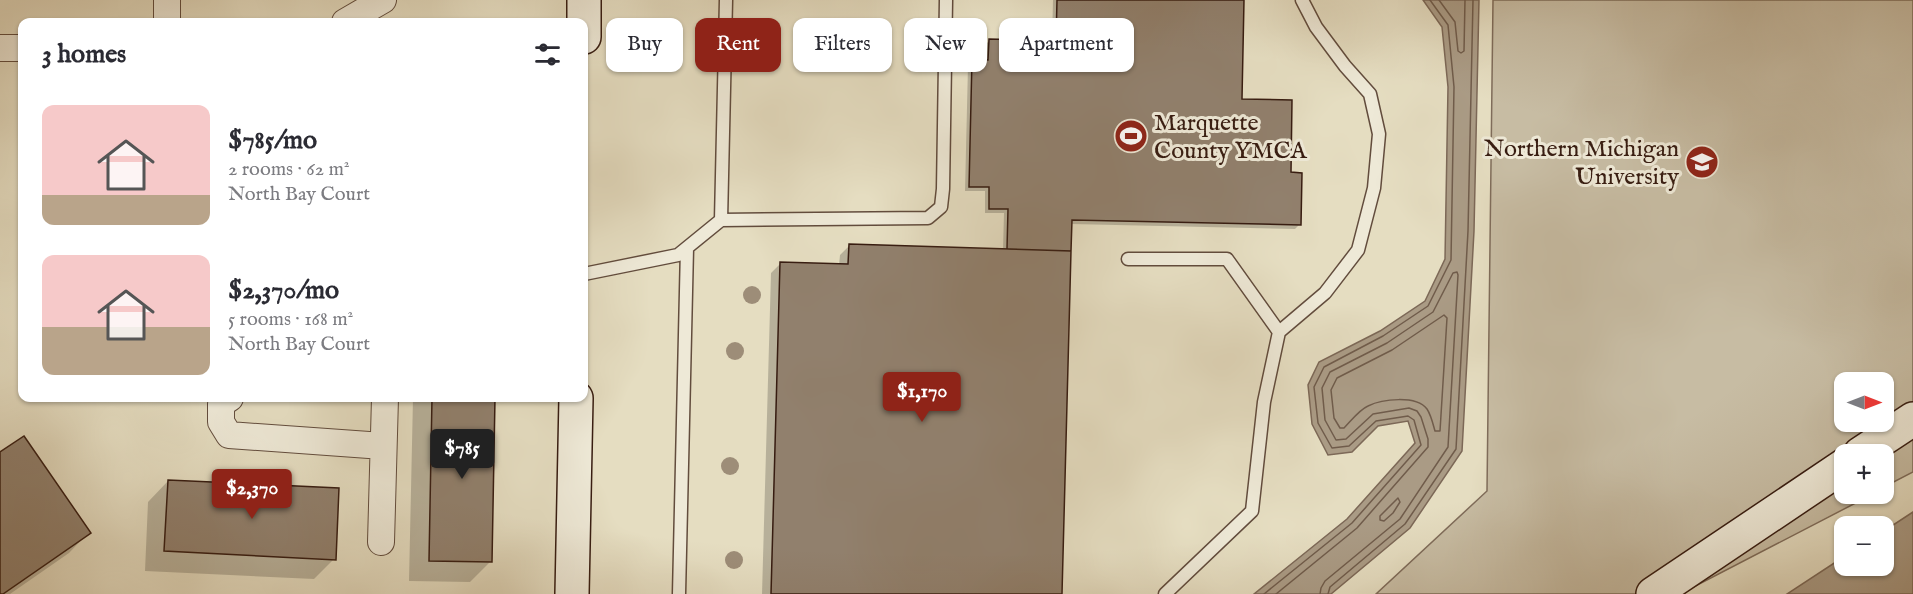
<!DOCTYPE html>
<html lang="en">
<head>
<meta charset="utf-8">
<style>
	body { margin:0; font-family:"IM FELL English",serif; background:#f7f7f7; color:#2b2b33; height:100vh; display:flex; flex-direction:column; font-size:22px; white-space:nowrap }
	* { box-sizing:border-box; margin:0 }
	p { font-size:20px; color:#7c7c81 }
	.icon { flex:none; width:33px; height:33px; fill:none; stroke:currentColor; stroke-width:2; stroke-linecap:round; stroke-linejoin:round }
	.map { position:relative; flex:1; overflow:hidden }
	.details { position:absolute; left:18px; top:18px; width:570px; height:384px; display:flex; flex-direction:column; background:#fff; border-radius:12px; box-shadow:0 2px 4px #0004 }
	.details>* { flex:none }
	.banner { position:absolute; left:606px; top:18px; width:570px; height:54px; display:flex; gap:12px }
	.needle { width:39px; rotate:90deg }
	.tools { position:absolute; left:1834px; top:372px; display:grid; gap:12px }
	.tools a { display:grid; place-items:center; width:60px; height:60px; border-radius:12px; background:#fff; box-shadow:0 2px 4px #0004; font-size:30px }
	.price { position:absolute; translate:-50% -51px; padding:0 14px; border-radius:6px; background:#8f2418; color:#fff; font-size:20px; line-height:39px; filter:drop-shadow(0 2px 3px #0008) }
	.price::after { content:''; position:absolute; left:50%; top:36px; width:18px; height:14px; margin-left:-9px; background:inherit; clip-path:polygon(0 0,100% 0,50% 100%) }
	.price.on { background:#222; color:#fff }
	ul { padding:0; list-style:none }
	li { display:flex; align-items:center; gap:18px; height:150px; padding:0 24px }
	li span { display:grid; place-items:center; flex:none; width:168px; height:120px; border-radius:12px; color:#555 }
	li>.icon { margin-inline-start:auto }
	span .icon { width:72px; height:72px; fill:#fffc; stroke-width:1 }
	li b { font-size:26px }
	h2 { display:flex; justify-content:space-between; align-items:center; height:72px; padding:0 24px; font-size:26px }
	.pill { padding:0 21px; border-radius:12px; background:#fff; box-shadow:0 2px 4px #0004; font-size:21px; line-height:54px }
	.pill.on { background:#8f2418; color:#fff }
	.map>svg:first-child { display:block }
	.green { fill:#c7bca3; stroke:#7f6c5a; stroke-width:1.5; fill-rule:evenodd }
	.water { fill:#aa9b85; stroke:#7c6857; stroke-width:1.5 }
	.shadow { fill:#0003 }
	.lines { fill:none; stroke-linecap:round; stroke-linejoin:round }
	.shore { stroke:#705c4b; stroke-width:1.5 }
	.building { fill:#91806d; stroke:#371c11; stroke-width:1.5 }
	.lane-casing { stroke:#624c3d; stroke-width:15 }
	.street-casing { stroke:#624c3d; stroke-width:28 }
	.secondary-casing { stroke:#371c11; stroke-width:36 }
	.lane { stroke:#eee9d7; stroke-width:12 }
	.street { stroke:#eee9d7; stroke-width:26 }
	.secondary { stroke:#eee9d7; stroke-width:33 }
	.tree { fill:#9d8d78 }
	.labels { text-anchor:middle; stroke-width:6; stroke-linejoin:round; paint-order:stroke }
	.poi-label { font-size:24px; fill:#371c11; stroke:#eee9d7; text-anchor:start }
</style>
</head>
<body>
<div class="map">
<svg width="1913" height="594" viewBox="0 0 1913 594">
	<rect width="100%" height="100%" fill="#e5ddc1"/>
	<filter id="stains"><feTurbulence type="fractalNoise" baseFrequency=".00333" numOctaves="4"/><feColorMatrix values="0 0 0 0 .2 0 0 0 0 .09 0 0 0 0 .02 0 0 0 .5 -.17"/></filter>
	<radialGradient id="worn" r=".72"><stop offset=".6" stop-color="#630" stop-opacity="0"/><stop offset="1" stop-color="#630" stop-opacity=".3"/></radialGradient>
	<!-- green -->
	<path class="green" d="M 1493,0 L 1913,0 L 1913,472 L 1884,487 L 1884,454 L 1845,454 L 1845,494 L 1873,494 L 1680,594 L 1376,594 L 1487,491 ZM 1845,382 L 1884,382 L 1884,422 L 1845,422 Z"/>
	<!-- water -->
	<path class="water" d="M 1423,0 L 1479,0 L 1474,231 L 1462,451 L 1410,528 L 1331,594 L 1254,594 L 1347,519 L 1415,443 L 1408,421 L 1378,426 L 1352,452 L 1328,455 L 1312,424 L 1308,385 L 1319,362 L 1380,331 L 1425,301 L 1445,259 L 1448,87 L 1442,27 Z
		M 1913,512 L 1913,594 L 1787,594 L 1845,556 L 1845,566 L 1884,566 L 1884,531 Z"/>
	<!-- shadow -->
	<path class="shadow" d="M 1053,0 L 1243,0 L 1240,101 L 1289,174 L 1299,225 L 1295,229 L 1071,224 L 1060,594 L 762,594 L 771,273 L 781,263 L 839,265 L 840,255 L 849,246 L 1003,250 L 1004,213 L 985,213 L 985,191 L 965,191 L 968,65 L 973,61 L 984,61 L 985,45 L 989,41 L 1052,42 Z
		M 413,398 L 494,398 L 490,562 L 470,582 L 409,581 Z
		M 0,454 L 89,532 L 69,553 L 10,594 L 0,594 Z
		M 168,481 L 334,559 L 314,579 L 145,571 L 148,502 Z"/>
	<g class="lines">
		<!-- shore -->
		<path class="shore" d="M 1439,0 L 1455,22 L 1458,51 L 1461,53 L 1464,51 L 1465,0
			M 1444,315 L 1447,318 L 1440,431 L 1435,431 C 1433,424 1431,415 1427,409 C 1416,395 1382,399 1368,406 C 1359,410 1351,421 1344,428 L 1340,428 L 1334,418 L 1331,390 L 1337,378 L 1392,350 Z
			M 1398,498 L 1400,502 L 1393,513 L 1384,521 L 1380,520 L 1380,516 Z
			M 1264,594 L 1352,523 L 1421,445 L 1414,420 L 1408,416 L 1376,421 L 1349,446 L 1332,448 L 1318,423 L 1314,387 L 1324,367 L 1383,336 L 1428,306 L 1451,260 L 1454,87 L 1448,25 L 1430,0
			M 1276,594 L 1357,528 L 1428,447 L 1428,439 L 1421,417 L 1417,411 L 1409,408 L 1373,414 L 1346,439 L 1336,440 L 1325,420 L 1322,388 L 1330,372 L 1387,343 L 1433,312 L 1453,273 L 1457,272 L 1458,275 L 1448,447 L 1400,519 L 1325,581 L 1321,588 L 1320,594
			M 1328,594 L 1330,587 L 1405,524 L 1456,449 L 1468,231 L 1473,0"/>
	</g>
	<!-- building -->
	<path class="building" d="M 1057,0 L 1244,0 L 1242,99 L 1292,100 L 1291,172 L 1302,173 L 1301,225 L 1072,220 L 1071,251 L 1007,249 L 1008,209 L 989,209 L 989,187 L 969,187 L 972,59 L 988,60 L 989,39 L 1056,41 Z
		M 849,244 L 1071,251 L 1062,594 L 771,594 L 780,262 L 848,264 Z
		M 432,398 L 495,398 L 492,562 L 429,561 Z
		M 24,436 L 91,533 L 3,594 L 0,594 L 0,452 Z
		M 168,480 L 339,488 L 336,560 L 164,551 Z"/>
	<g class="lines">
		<defs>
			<path id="lane" d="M 721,220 L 928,218 L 941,207 L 943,189 L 946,0
				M 1128,259 L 1227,259 L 1279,332
				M 584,274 L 678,255 L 721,220 L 726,0
				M 679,594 L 687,248
				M 1165,594 L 1252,511 L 1264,402 L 1279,332 L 1325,293 L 1358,250 L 1374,188 L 1379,134 L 1370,94 L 1345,66 L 1316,27 L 1302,0"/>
			<path id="street" d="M 167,0 L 167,22
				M 345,22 L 383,0
				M 0,48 L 22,48
				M 230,398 L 221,404 L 221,422 L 229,435 L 383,446
				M 381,542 L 385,398"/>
			<path id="secondary" d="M 584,37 L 584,0
				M 1860,454 L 1913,419
				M 572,594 L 576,398
				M 1653,594 L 1845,465"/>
		</defs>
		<!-- lane casing -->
		<use href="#lane" class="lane-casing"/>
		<!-- street casing -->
		<use href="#street" class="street-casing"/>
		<!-- secondary casing -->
		<use href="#secondary" class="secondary-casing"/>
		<!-- lane -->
		<use href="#lane" class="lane"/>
		<!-- street -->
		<use href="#street" class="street"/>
		<!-- secondary -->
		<use href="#secondary" class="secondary"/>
	</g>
	<!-- trees -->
	<g class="tree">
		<circle cx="752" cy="295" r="9"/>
		<circle cx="735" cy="351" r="9"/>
		<circle cx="730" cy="466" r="9"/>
		<circle cx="734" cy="560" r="9"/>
	</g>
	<!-- icons -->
	<defs>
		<symbol id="stadium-disc" viewBox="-11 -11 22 22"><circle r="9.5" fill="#8f2418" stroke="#eee9d7"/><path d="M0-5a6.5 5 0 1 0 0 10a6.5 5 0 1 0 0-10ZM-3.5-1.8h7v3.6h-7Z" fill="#fff"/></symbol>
		<symbol id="university-disc" viewBox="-11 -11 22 22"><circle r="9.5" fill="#8f2418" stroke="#eee9d7"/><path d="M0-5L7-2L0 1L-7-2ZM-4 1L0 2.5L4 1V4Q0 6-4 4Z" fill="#fff"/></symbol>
	</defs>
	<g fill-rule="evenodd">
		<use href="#stadium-disc" x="1112" y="117" width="38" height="38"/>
		<use href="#university-disc" x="1683" y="143" width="38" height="38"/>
	</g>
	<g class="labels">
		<!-- poi labels -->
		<g class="poi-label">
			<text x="1154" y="130">Marquette<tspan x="1154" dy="28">County YMCA</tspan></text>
			<text x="1679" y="156" text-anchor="end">Northern Michigan<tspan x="1679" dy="28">University</tspan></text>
		</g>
	</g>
	<rect width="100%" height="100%" filter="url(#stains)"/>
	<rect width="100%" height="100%" fill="url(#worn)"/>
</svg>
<div class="tools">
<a><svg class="needle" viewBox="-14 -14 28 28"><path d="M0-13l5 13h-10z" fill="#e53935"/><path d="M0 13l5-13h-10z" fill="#7c7c81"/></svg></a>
<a>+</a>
<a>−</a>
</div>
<b class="price" style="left:922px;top:423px">$1,170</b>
<b class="price on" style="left:462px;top:480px">$785</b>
<b class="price" style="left:252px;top:520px">$2,370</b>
<div class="banner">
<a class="pill">Buy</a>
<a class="pill on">Rent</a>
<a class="pill">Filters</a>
<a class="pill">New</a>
<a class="pill">Apartment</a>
</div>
<section class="details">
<h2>3 homes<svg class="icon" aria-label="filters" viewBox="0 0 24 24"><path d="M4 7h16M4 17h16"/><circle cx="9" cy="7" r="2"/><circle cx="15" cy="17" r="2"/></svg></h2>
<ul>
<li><span style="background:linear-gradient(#f6c9c9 75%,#b9a48a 0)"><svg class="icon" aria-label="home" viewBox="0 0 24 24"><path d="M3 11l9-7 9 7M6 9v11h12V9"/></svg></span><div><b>$785/mo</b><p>2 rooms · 62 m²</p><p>North Bay Court</p></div></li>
<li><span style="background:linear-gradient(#f6c9c9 60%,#b9a48a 0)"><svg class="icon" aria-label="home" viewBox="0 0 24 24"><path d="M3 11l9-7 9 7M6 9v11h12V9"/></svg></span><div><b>$2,370/mo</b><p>5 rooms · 168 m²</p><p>North Bay Court</p></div></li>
</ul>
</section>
</div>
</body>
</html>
